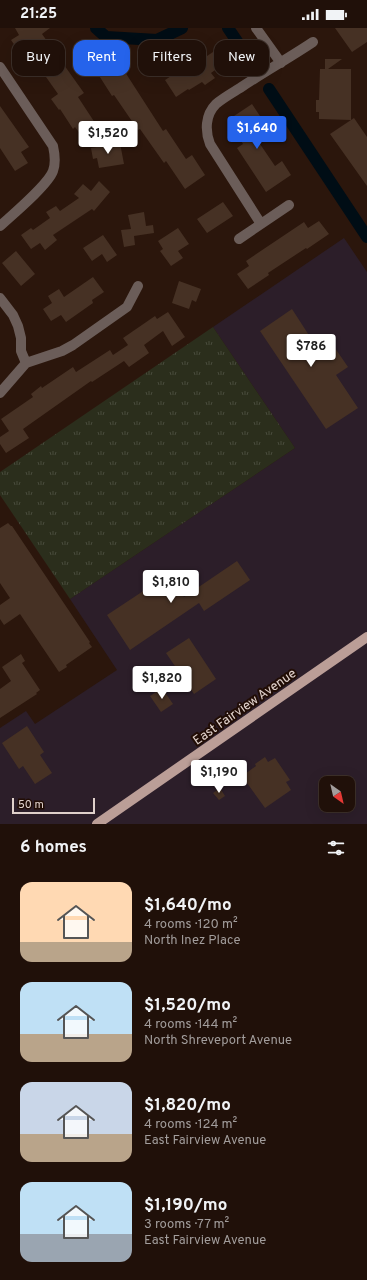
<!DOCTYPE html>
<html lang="en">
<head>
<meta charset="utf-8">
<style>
	body { margin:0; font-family:Overpass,sans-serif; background:#281912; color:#f1f3f6; height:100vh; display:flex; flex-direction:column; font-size:15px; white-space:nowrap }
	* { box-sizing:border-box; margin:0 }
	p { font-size:13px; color:#a29d9c }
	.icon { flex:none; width:22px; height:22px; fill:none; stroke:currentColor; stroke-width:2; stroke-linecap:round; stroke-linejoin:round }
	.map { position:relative; height:796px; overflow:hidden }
	.drawer { display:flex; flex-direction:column; background:#201009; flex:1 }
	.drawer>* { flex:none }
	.guide { position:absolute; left:12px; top:12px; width:343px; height:36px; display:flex; gap:8px }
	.needle { width:26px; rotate:146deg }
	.tools { position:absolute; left:319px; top:748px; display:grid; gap:8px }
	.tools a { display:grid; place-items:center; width:36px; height:36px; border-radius:8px; background:#201009; box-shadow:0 4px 16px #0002,0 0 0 1px #3d302a; font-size:20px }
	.scale { position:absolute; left:12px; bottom:10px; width:83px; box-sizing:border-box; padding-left:4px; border:2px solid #e0d1cb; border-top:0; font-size:11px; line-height:14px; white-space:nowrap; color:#e0d1cb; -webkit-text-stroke:3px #210d05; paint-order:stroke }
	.price { position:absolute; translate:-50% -34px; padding:0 9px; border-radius:4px; background:#fff; color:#222; font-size:13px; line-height:26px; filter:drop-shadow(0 1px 2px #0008) }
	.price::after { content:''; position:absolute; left:50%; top:24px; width:12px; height:9px; margin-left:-6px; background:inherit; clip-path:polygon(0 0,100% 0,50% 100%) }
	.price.active { background:#2563eb; color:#fff }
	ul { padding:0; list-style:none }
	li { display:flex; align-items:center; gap:12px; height:100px; padding:0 20px }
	li span { display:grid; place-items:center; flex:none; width:112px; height:80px; border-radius:12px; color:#555 }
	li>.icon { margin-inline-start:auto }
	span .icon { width:48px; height:48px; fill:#fffc; stroke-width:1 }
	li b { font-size:17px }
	h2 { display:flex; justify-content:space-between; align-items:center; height:48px; padding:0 20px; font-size:17px }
	.pill { padding:0 14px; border-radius:12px; background:#201009; box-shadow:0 4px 16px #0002,0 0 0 1px #3d302a; font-size:14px; line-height:36px }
	.pill.active { background:#2563eb; color:#fff }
	.status { display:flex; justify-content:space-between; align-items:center; height:28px; padding:0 20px; background:#201009; direction:ltr }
	.status svg { height:11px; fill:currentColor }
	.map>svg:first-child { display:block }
	.commercial { fill:#2c1e29; fill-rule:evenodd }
	.grass { fill:url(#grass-tufts) }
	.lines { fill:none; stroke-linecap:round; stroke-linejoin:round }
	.canal { stroke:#000d15; stroke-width:12 }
	.building { fill:#463124 }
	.minor { stroke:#6b5d59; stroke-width:10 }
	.major { stroke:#bb9e97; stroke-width:10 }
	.labels { text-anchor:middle; stroke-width:4; stroke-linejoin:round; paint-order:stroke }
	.street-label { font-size:13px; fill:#e0d1cb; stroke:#210d05 }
</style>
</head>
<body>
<div class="status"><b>21:25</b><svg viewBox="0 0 49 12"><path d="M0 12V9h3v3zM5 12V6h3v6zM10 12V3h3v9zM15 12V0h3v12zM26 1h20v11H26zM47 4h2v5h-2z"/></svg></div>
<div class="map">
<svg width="367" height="796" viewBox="0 0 367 796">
	<defs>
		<pattern id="grass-tufts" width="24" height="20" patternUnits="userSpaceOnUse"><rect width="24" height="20" fill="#2b2e1c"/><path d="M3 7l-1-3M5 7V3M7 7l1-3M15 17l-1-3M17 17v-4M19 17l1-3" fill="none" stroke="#494b3c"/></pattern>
	</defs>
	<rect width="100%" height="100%" fill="#2b160c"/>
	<!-- commercial -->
	<path class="commercial" d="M 344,210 L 367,244 L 367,796 L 0,796 L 0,700 L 26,683 L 35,696 L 117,642 L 70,571 L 295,420 L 213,299 ZM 326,755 L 348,755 L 348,777 L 326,777 Z"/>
	<!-- grass -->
	<path class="grass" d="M 213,299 L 295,420 L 70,571 L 0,467 L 0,444 Z"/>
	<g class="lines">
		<!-- canal -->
		<path class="canal" d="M 96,0 L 106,9 L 157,12 L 182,0
			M 228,0 L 251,34
			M 269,61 L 367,209"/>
	</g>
	<!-- building -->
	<path class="building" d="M 15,0 L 50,0 L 42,6 L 84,65 L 78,69 L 99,101 L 84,111 L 75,99 L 73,101 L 60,81 L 59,82 L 51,71 L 58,66 L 46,49 L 40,41 L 34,45 L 11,12 L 19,7 Z
		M 335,0 L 367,0 L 367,14 L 352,24 Z
		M 213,24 L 222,37 L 211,45 L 215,50 L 205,57 L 202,54 L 189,62 L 188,61 L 176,69 L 165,52 L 199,30 L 201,32 Z
		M 325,31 L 342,31 L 328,41 L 351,41 L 351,92 L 319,91 L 319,84 L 316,84 L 316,72 L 319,72 L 320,41 L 325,41 Z
		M 114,35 L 121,46 L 125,44 L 163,103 L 166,101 L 186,131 L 192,127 L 205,147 L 185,161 L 166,133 L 164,135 L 140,101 L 138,102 L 114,67 L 112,68 L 98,46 Z
		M 252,76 L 262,91 L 249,100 L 275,138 L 282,133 L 291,147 L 266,164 L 237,120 L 243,116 L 228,92 Z
		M 0,78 L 29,119 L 21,124 L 28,135 L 15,143 L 0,120 Z
		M 354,90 L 367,109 L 367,158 L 330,106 Z
		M 120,115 L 124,136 L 99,140 L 97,130 L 93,131 L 91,120 Z
		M 99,153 L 110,164 L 94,183 L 92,181 L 53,207 L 57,212 L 45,222 L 40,215 L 31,221 L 21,207 L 31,200 L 33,202 L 50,190 L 46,184 L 56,178 L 60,183 L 79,170 L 74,166 L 83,156 L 91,163 Z
		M 223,174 L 233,188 L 207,205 L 197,191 Z
		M 144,184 L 146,198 L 153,197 L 154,205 L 134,208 L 135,217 L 124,219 L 121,202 L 131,201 L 128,187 Z
		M 319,193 L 329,206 L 307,221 L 306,220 L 268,245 L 269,247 L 248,261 L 237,246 L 249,238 L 246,233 L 304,194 L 308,200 Z
		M 178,200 L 189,216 L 178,223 L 183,230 L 171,238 L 160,223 L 163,221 L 158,213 Z
		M 103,207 L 117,227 L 107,234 L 102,226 L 92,233 L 83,220 Z
		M 16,223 L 35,246 L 21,258 L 2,235 Z
		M 93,249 L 104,264 L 92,272 L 93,275 L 66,294 L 61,287 L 51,293 L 43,281 L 52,275 L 48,268 L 59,261 L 64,269 Z
		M 179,253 L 201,261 L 196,274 L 192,272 L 189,281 L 172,275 Z
		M 292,281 L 314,315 L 326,307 L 348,339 L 336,347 L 358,380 L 326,401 L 260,303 Z
		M 168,284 L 185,309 L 172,318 L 163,303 L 144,317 L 149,325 L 129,339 L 124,333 L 92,354 L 91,353 L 23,401 L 29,410 L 6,425 L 0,416 L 0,409 L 9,403 L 1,391 L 33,369 L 31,366 L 41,358 L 42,360 L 73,339 L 76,344 L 110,322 L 113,327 L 128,317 L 123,310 L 155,288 L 157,291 Z
		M 8,495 L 11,498 L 12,498 L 90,614 L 89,615 L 92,619 L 66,637 L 67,639 L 59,644 L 20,586 L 4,597 L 0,591 L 0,577 L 10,570 L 0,555 L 0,500 Z
		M 237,533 L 250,552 L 204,583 L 199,575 L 130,622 L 107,587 L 169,546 L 184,569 Z
		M 189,610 L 216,651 L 194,666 L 166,625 Z
		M 21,626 L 25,633 L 22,635 L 40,662 L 36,665 L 37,666 L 0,690 L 0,661 L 11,653 L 2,639 Z
		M 162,660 L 173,676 L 161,684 L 150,668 Z
		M 27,698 L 44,724 L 40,727 L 52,745 L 35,756 L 23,738 L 19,741 L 2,715 Z
		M 265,729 L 268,734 L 275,730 L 290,752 L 286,754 L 291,762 L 265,780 L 242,748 L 256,738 L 255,736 Z
		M 220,760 L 225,768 L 219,772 L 213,765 Z"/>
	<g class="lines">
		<!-- minor -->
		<path class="minor" d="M 256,0 L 281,35
			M 0,39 L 53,118 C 55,127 56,135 53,143 C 48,157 12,187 0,198
			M 261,196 L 210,116 C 205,103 205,87 216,76 C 223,70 232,65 240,60 C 264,44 289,30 313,14
			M 239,211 L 289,177
			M 0,270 L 13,287 L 18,298 L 21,310 L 21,323 L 26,335 L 0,365
			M 26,335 L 62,323 L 73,317 L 127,279 L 138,258"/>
		<!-- major -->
		<path class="major" d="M 97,796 L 367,609"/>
	</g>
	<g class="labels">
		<!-- street labels -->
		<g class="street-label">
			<text transform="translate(244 678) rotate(-35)" y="5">East Fairview Avenue</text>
		</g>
	</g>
</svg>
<div class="tools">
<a><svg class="needle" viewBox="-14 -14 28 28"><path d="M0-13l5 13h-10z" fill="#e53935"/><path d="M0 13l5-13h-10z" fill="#a29d9c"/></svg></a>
</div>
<div class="scale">50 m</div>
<b class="price active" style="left:257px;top:122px">$1,640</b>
<b class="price" style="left:108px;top:127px">$1,520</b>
<b class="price" style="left:311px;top:340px">$786</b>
<b class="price" style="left:171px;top:576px">$1,810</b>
<b class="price" style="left:162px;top:672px">$1,820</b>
<b class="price" style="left:219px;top:766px">$1,190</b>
<div class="guide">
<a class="pill">Buy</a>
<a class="pill active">Rent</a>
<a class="pill">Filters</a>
<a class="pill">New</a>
</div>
</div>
<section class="drawer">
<h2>6 homes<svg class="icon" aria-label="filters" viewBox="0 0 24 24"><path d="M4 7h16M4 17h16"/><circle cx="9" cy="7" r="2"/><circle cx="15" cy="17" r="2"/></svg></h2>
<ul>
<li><span style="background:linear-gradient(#ffd9b3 75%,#b9a48a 0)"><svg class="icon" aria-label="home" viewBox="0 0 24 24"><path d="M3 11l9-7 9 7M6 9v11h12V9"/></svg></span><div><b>$1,640/mo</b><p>4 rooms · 120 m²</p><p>North Inez Place</p></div></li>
<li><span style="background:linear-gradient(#bfe0f5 65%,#b9a48a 0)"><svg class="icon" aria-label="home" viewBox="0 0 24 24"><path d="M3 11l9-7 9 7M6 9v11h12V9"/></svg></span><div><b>$1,520/mo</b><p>4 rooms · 144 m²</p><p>North Shreveport Avenue</p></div></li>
<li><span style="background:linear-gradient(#c9d6e8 65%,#b9a48a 0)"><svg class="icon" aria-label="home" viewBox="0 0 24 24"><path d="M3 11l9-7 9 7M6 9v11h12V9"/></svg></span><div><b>$1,820/mo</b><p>4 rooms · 124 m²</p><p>East Fairview Avenue</p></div></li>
<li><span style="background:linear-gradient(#bfe0f5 65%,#9aa5b1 0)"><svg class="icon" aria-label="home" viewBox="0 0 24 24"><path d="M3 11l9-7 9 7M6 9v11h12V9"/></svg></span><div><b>$1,190/mo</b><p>3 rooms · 77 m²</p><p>East Fairview Avenue</p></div></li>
</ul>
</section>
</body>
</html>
